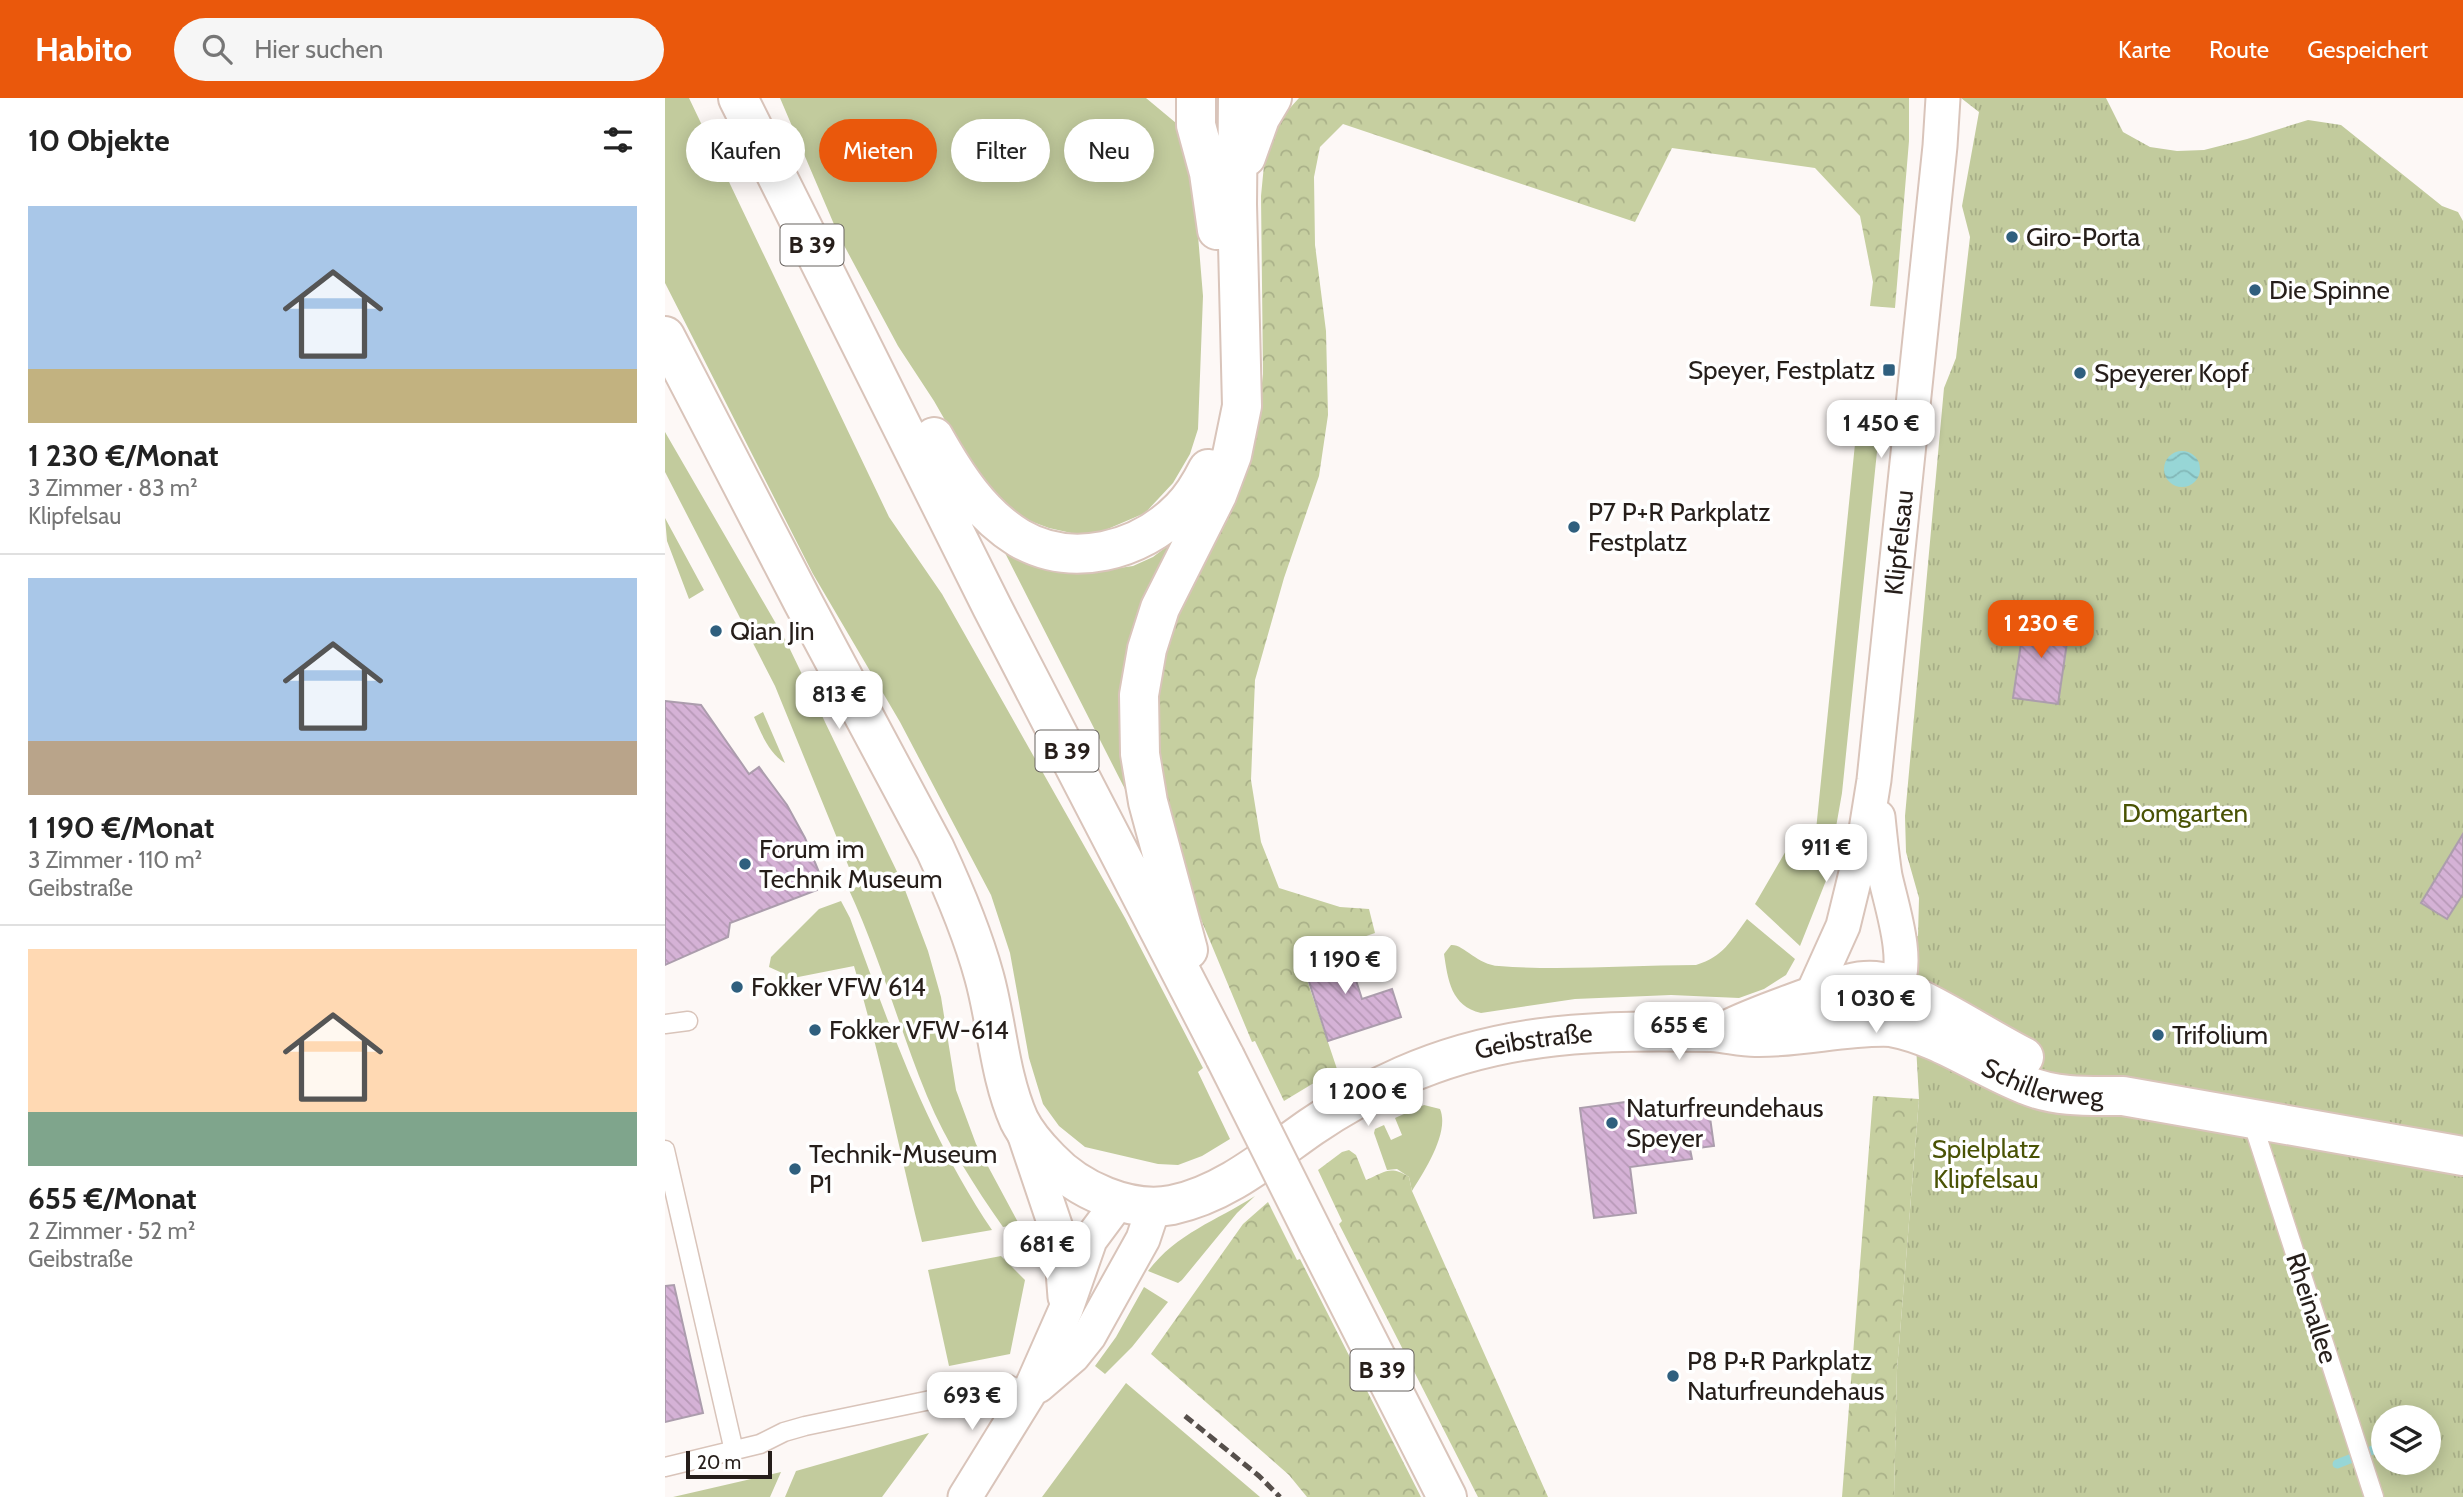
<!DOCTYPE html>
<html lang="de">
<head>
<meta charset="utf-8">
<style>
	body { margin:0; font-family:Cabin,sans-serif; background:#f6f6f6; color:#222; height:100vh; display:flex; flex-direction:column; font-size:26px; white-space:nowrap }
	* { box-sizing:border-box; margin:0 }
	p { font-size:23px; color:#767676 }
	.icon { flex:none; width:38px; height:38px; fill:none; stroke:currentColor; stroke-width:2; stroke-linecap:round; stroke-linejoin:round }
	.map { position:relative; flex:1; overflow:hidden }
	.details { display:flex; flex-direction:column; background:#fff; width:665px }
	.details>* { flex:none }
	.guide { position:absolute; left:21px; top:21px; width:665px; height:63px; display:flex; gap:14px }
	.buttons { position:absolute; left:1706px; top:1307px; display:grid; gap:14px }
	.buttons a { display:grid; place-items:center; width:70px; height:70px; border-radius:50%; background:#fff; box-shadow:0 4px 18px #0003; font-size:35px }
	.scale { position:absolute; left:21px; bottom:18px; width:86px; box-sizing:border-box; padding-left:7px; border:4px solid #261e1a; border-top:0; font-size:19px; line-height:24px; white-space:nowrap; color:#261e1a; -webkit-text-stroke:5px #fff; paint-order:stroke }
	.price { position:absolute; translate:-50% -60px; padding:0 16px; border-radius:14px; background:#fff; color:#222; font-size:23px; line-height:46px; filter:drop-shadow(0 2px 4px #0008) }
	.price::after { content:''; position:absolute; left:50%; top:42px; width:21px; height:16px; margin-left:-10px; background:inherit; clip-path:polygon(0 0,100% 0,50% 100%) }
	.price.current { background:#ea580c; color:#fff }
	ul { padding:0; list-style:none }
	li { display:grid; align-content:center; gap:14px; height:371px; padding:0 28px }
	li+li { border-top:2px solid #e0e0e0 }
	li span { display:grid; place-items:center; height:217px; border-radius:0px; color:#555 }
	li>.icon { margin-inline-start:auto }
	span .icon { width:126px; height:126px; fill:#fffc; stroke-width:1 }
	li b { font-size:30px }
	h2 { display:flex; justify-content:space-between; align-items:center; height:84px; padding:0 28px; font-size:30px }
	.tag { padding:0 24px; border-radius:32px; background:#fff; box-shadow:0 4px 18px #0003; font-size:24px; line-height:63px }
	.tag.current { background:#ea580c; color:#fff }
	header { display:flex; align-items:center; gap:42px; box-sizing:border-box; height:98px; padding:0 35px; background:#ea580c; color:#fff }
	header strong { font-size:33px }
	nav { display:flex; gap:38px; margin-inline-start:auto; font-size:24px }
	.search { width:490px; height:63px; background:#f6f6f6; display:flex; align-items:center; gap:18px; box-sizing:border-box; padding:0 24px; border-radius:38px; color:#767676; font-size:26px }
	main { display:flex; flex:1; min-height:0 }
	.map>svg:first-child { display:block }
	.grass { fill:#c2cb9d }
	.forest { fill:url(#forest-crowns) }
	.park { fill:url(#park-tufts); fill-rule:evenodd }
	.water { fill:url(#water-waves) }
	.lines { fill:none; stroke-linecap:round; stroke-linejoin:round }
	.stream { stroke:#97d6d6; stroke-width:9 }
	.building { fill:url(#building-back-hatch); stroke:#ac9dad; stroke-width:2 }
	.service-casing { stroke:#d9c4ba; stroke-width:21 }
	.minor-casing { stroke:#d9c4ba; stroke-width:37 }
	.tertiary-casing { stroke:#d9c4ba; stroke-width:42 }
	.primary-casing { stroke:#d9c4ba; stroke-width:42 }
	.service { stroke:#fff; stroke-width:18 }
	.minor { stroke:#fff; stroke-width:33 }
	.tertiary { stroke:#fff; stroke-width:38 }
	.primary { stroke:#fff; stroke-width:38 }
	.rail { stroke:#564f4b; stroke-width:5; stroke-dasharray:10 5; stroke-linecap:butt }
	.primary-bridge-casing { stroke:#d9c4ba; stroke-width:42; stroke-linecap:butt }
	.primary-bridge { stroke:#fff; stroke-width:38 }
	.poi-dot { fill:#2f5f7e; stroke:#fff; stroke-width:2.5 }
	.labels { text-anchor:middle; stroke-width:7; stroke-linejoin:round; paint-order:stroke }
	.shield { fill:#fff; stroke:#67625f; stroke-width:2 }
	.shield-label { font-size:24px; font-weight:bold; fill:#261e1a }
	.poi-label { font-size:26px; fill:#261e1a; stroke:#fff; text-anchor:start }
	.street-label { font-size:26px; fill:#261e1a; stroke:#fff }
	.park-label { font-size:26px; fill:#4a5305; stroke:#fff }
</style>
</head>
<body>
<header>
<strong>Habito</strong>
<div class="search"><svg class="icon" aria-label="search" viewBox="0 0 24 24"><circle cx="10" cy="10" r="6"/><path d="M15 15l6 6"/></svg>Hier suchen</div>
<nav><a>Karte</a><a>Route</a><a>Gespeichert</a></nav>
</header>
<main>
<section class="details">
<h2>10 Objekte<svg class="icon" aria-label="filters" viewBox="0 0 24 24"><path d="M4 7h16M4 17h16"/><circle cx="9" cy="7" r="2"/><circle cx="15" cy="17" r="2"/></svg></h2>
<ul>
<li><span style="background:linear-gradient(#a9c7e8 75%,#c2b280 0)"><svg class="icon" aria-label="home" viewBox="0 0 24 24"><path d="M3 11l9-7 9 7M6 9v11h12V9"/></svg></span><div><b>1 230 €/Monat</b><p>3 Zimmer · 83 m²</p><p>Klipfelsau</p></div></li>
<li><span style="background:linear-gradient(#a9c7e8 75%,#b9a48a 0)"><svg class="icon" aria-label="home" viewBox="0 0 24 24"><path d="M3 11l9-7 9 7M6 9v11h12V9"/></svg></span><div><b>1 190 €/Monat</b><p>3 Zimmer · 110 m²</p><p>Geibstraße</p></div></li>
<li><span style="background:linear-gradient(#ffd9b3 75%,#7fa58c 0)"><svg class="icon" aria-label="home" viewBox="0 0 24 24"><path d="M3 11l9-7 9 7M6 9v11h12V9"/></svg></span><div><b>655 €/Monat</b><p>2 Zimmer · 52 m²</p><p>Geibstraße</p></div></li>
</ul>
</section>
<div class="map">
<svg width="1798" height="1399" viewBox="0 0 1798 1399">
	<defs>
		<pattern id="forest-crowns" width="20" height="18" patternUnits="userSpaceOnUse" patternTransform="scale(1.75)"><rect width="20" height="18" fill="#c6cfa0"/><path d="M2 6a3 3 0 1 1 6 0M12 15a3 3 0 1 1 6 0" fill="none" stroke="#aab189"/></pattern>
		<pattern id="park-tufts" width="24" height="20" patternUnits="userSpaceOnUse" patternTransform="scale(1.75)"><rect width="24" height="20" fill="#c2cb9d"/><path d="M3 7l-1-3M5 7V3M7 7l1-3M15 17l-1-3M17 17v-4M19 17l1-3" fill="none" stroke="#a7ae87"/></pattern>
		<pattern id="water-waves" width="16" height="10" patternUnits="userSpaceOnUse" patternTransform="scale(1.75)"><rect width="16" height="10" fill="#97d6d6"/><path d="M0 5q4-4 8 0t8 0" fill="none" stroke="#82b7b7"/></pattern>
		<pattern id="building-back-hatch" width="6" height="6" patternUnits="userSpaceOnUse" patternTransform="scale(1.75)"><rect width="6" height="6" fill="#d5b2d6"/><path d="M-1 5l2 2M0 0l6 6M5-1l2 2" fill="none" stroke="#b799b7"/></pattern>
	</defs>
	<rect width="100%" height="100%" fill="#fdf8f6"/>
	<!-- grass -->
	<path class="grass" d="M 0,0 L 24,0 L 224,419 L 277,496 L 460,820 L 538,970 L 533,974 L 565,1041 L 537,1058 L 513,1067 L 493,1066 L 420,1049 L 394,1028 L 378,1006 L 364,960 L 345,855 L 326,797 L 235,624 L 148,476 L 0,185 Z
		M 115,0 L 481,0 L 511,25 L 527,65 L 538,198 L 533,331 L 525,356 L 508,385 L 480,415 L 424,439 L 384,430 L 349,417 L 308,371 L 269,303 L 233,248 L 174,138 Z
		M 1202,330 L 1214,334 L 1177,695 L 1162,780 L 1135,848 L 1090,806 L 1122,751 L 1149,752 L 1191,336 Z
		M 0,334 L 121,543 L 237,784 L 263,853 L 276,899 L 291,992 L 311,1046 L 354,1126 L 338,1129 C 310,1089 281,1044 262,998 C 234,930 215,859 184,792 L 192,789 L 110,588 L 0,374 Z
		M 0,420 L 39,492 L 24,501 L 2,443 Z
		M 505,446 L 509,451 L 467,705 L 337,449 L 427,474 L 468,468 L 488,459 Z
		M 98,614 L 120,665 C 104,655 96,635 89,619 Z
		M 176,803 L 185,820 C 224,927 262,1036 327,1132 L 257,1144 C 234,1052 216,959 189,868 L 118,882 L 115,874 L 104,869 L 106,859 L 154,811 Z
		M 1082,821 L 1130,861 L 1121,877 L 1099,891 L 1074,900 L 1006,897 L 910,901 L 816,915 C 786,908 783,882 779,856 L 786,847 C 799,846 812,867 834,868 C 899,873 965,867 1031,867 C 1059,858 1065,844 1082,821 Z
		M 759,1007 L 775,1011 C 785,1034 759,1074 747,1093 L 744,1079 L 732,1071 L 722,1072 L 709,1035 L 710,1031 L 719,1027 L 726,1042 L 737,1037 L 730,1020 Z
		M 590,1098 L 572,1115 L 517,1182 L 513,1185 L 483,1173 C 512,1135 551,1123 590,1098 Z
		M 336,1158 L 360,1182 L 345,1256 L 284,1268 L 263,1172 Z
		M 479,1189 L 503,1204 L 467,1249 L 440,1276 L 430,1268 L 451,1239 Z
		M 461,1285 L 595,1399 L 377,1399 Z
		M 264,1335 L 217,1399 L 120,1399 L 131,1373 Z
		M 116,1374 L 105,1399 L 8,1399 Z"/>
	<!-- forest -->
	<path class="forest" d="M 634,0 L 1244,0 L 1244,43 L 1230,210 L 1205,208 L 1208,184 L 1195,118 L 1150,70 L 1007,50 L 970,124 L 678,26 L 655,49 L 649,79 L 650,147 L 661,233 L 663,317 L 654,378 L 619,480 L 590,582 L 586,682 L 596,744 L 614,790 L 675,809 L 704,811 L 710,835 L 635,861 L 672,971 L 619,1003 L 590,943 L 587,944 L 530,807 L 496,681 L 490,635 L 493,564 L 593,321 L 598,276 L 596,98 L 599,67 L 605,41 L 614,22 Z
		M 1208,998 L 1254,1001 L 1232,1272 L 1229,1399 L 1177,1399 Z
		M 684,1052 L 691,1057 L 701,1082 C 720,1074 725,1067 744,1079 L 747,1093 L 883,1399 L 813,1399 L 674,1126 L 677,1123 L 653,1072 L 677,1054 Z
		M 603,1104 L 632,1162 L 635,1161 L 756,1399 L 642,1399 L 624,1377 L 486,1256 L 578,1126 Z"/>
	<!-- park -->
	<path class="park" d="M 1296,0 L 1441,0 L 1458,34 L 1485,49 L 1512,53 L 1539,52 L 1582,41 L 1643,22 L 1676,27 L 1777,108 L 1793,114 L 1798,123 L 1798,1399 L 1229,1399 L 1232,1272 L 1254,1001 L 1245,840 L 1253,838 L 1254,800 L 1241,754 L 1240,718 L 1279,290 L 1291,260 L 1305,139 L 1297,108 L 1314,14 ZM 1718,1320 L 1764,1320 L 1764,1365 L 1718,1365 Z"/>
	<!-- water -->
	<path class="water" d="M1499 371a18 18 0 1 1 36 0a18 18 0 1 1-36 0Z"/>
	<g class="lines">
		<!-- stream -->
		<path class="stream" d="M 1672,1366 L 1713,1350"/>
	</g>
	<!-- building -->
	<path class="building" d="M 1360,518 L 1405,524 L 1393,606 L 1348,600 Z
		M 0,603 L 36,607 L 84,676 L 94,669 L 122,707 L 140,740 L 160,789 L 65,825 L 63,839 L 0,867 Z
		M 1798,736 L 1798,796 L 1782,821 L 1756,805 Z
		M 680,848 L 697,901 L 727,891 L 736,919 L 663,943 L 637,862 Z
		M 961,1004 L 962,1016 L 1043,1005 L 1049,1048 L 1025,1051 L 1027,1061 L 965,1069 L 971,1115 L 929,1120 L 915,1010 Z
		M 9,1187 L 38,1315 L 0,1324 L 0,1188 Z"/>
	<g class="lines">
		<defs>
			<path id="service" d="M 0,926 L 23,923
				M 1586,1020 L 1709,1399
				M 0,1052 L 69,1353
				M 0,1369 L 95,1346 L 119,1334 L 140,1328 L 343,1286 L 363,1297"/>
			<g id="minor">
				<path id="s1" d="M 1146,899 L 1178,828 L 1200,738 L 1209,682 L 1275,48 L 1278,0"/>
				<path d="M 1165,928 C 1186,917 1217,911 1230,890 C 1246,865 1226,806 1220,778 C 1217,759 1215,739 1213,719"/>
				<path d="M 359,1035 L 391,1130 L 397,1160 L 400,1199"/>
				<path d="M 373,1288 L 408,1258 L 424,1238 L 478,1141 L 489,1108"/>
				<path d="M 300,1399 L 363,1297 L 401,1211 L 425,1142 L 454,1103"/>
			</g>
			<g id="tertiary">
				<path id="s2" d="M 0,238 L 138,504 L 270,751 C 289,792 307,834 319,878 C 332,924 334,977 354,1022 C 361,1036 373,1050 384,1061 C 413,1092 464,1115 507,1107 C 560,1096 603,1059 646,1029 C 675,1009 706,992 738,978 C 840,933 938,932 1047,934 C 1062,935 1076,939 1090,939 C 1136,940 1181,927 1226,929 C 1275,938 1315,969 1361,987 C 1392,1000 1426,998 1458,998 L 1798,1058"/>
				<path d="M 1062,932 C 1088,919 1115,910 1142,900 C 1164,893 1186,881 1210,883 C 1224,884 1238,893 1250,899 C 1288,917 1322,940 1359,959"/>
			</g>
			<path id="primary" d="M 73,0 L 327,509 L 560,959
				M 531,0 L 531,27 L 544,75 L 552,132
				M 581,59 L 595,20 L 607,0
				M 269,339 C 291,378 315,416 354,440 C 407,471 475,453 516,411 C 527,400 536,385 543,371
				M 523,852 L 483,704 L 475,656 L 474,597 L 482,551 L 495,510 L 552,397 L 567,357 L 577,308 L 572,106 L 573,0
				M 653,1145 L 782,1399"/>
		</defs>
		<!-- service casing -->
		<use href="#service" class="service-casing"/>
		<!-- minor casing -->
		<use href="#minor" class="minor-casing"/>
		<!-- tertiary casing -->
		<use href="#tertiary" class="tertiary-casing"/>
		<!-- primary casing -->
		<use href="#primary" class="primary-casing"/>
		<!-- service -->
		<use href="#service" class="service"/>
		<!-- minor -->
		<use href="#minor" class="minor"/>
		<!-- tertiary -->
		<use href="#tertiary" class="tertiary"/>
		<!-- primary -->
		<use href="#primary" class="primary"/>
		<!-- rail -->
		<path class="rail" d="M 520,1318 L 594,1378 L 615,1399"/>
		<defs>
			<path id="primary-bridge" d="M 560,959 L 653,1145"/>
		</defs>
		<!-- primary-bridge casing -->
		<use href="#primary-bridge" class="primary-bridge-casing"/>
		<!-- primary-bridge -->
		<use href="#primary-bridge" class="primary-bridge"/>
	</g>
	<!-- markers -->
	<g class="poi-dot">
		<circle cx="1347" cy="139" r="7"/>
		<circle cx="1590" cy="192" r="7"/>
		<rect x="1217" y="265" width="14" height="14" rx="3.5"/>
		<circle cx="1415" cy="275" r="7"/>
		<circle cx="909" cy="429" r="7"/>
		<circle cx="51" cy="533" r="7"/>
		<circle cx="80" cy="766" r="7"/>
		<circle cx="72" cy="889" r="7"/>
		<circle cx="150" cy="932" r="7"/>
		<circle cx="1493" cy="937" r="7"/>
		<circle cx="947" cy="1025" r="7"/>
		<circle cx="130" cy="1071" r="7"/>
		<circle cx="1008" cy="1278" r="7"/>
	</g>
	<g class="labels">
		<!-- shield labels -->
		<g class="shield">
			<rect x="115.5" y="126.5" width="63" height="41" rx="5"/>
			<rect x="370.5" y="632.5" width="63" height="41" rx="5"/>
			<rect x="685.5" y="1251.5" width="63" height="41" rx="5"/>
		</g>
		<g class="shield-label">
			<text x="147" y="155">B 39</text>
			<text x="402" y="661">B 39</text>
			<text x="717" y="1280">B 39</text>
		</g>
		<!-- poi labels -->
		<g class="poi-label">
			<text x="1361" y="148">Giro-Porta</text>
			<text x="1604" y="201">Die Spinne</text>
			<text x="1210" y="281" text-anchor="end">Speyer, Festplatz</text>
			<text x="1429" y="284">Speyerer Kopf</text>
			<text x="923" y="423">P7 P+R Parkplatz<tspan x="923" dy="30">Festplatz</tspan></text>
			<text x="65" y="542">Qian Jin</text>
			<text x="94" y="760">Forum im<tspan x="94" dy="30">Technik Museum</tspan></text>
			<text x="86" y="898">Fokker VFW 614</text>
			<text x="164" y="941">Fokker VFW-614</text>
			<text x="1507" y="946">Trifolium</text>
			<text x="961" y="1019">Naturfreundehaus<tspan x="961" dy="30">Speyer</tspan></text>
			<text x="144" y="1065">Technik-Museum<tspan x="144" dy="30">P1</tspan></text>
			<text x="1022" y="1272">P8 P+R Parkplatz<tspan x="1022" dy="30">Naturfreundehaus</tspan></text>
		</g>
		<!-- street labels -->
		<g class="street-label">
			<text dy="9" stroke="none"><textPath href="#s1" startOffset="466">Klipfelsau</textPath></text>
			<text dy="9" stroke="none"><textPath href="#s2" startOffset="1452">Geibstraße</textPath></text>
			<text dy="9" stroke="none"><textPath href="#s2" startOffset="1974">Schillerweg</textPath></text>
			<text transform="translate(1647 1210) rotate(72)" y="9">Rheinallee</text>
		</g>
		<!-- park labels -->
		<g class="park-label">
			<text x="1520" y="724">Domgarten</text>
			<text x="1321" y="1060">Spielplatz<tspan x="1321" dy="30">Klipfelsau</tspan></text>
		</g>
	</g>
</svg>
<div class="buttons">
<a><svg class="icon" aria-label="layers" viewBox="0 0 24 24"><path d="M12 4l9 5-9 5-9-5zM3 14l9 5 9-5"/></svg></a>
</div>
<div class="scale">20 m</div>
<b class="price" style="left:1216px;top:362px">1 450 €</b>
<b class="price current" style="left:1376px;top:562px">1 230 €</b>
<b class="price" style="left:174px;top:633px">813 €</b>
<b class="price" style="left:1161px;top:786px">911 €</b>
<b class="price" style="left:680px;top:898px">1 190 €</b>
<b class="price" style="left:1211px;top:937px">1 030 €</b>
<b class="price" style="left:1014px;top:964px">655 €</b>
<b class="price" style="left:703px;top:1030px">1 200 €</b>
<b class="price" style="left:382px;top:1183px">681 €</b>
<b class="price" style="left:307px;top:1334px">693 €</b>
<div class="guide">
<a class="tag">Kaufen</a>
<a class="tag current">Mieten</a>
<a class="tag">Filter</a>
<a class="tag">Neu</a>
</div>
</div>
</main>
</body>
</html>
